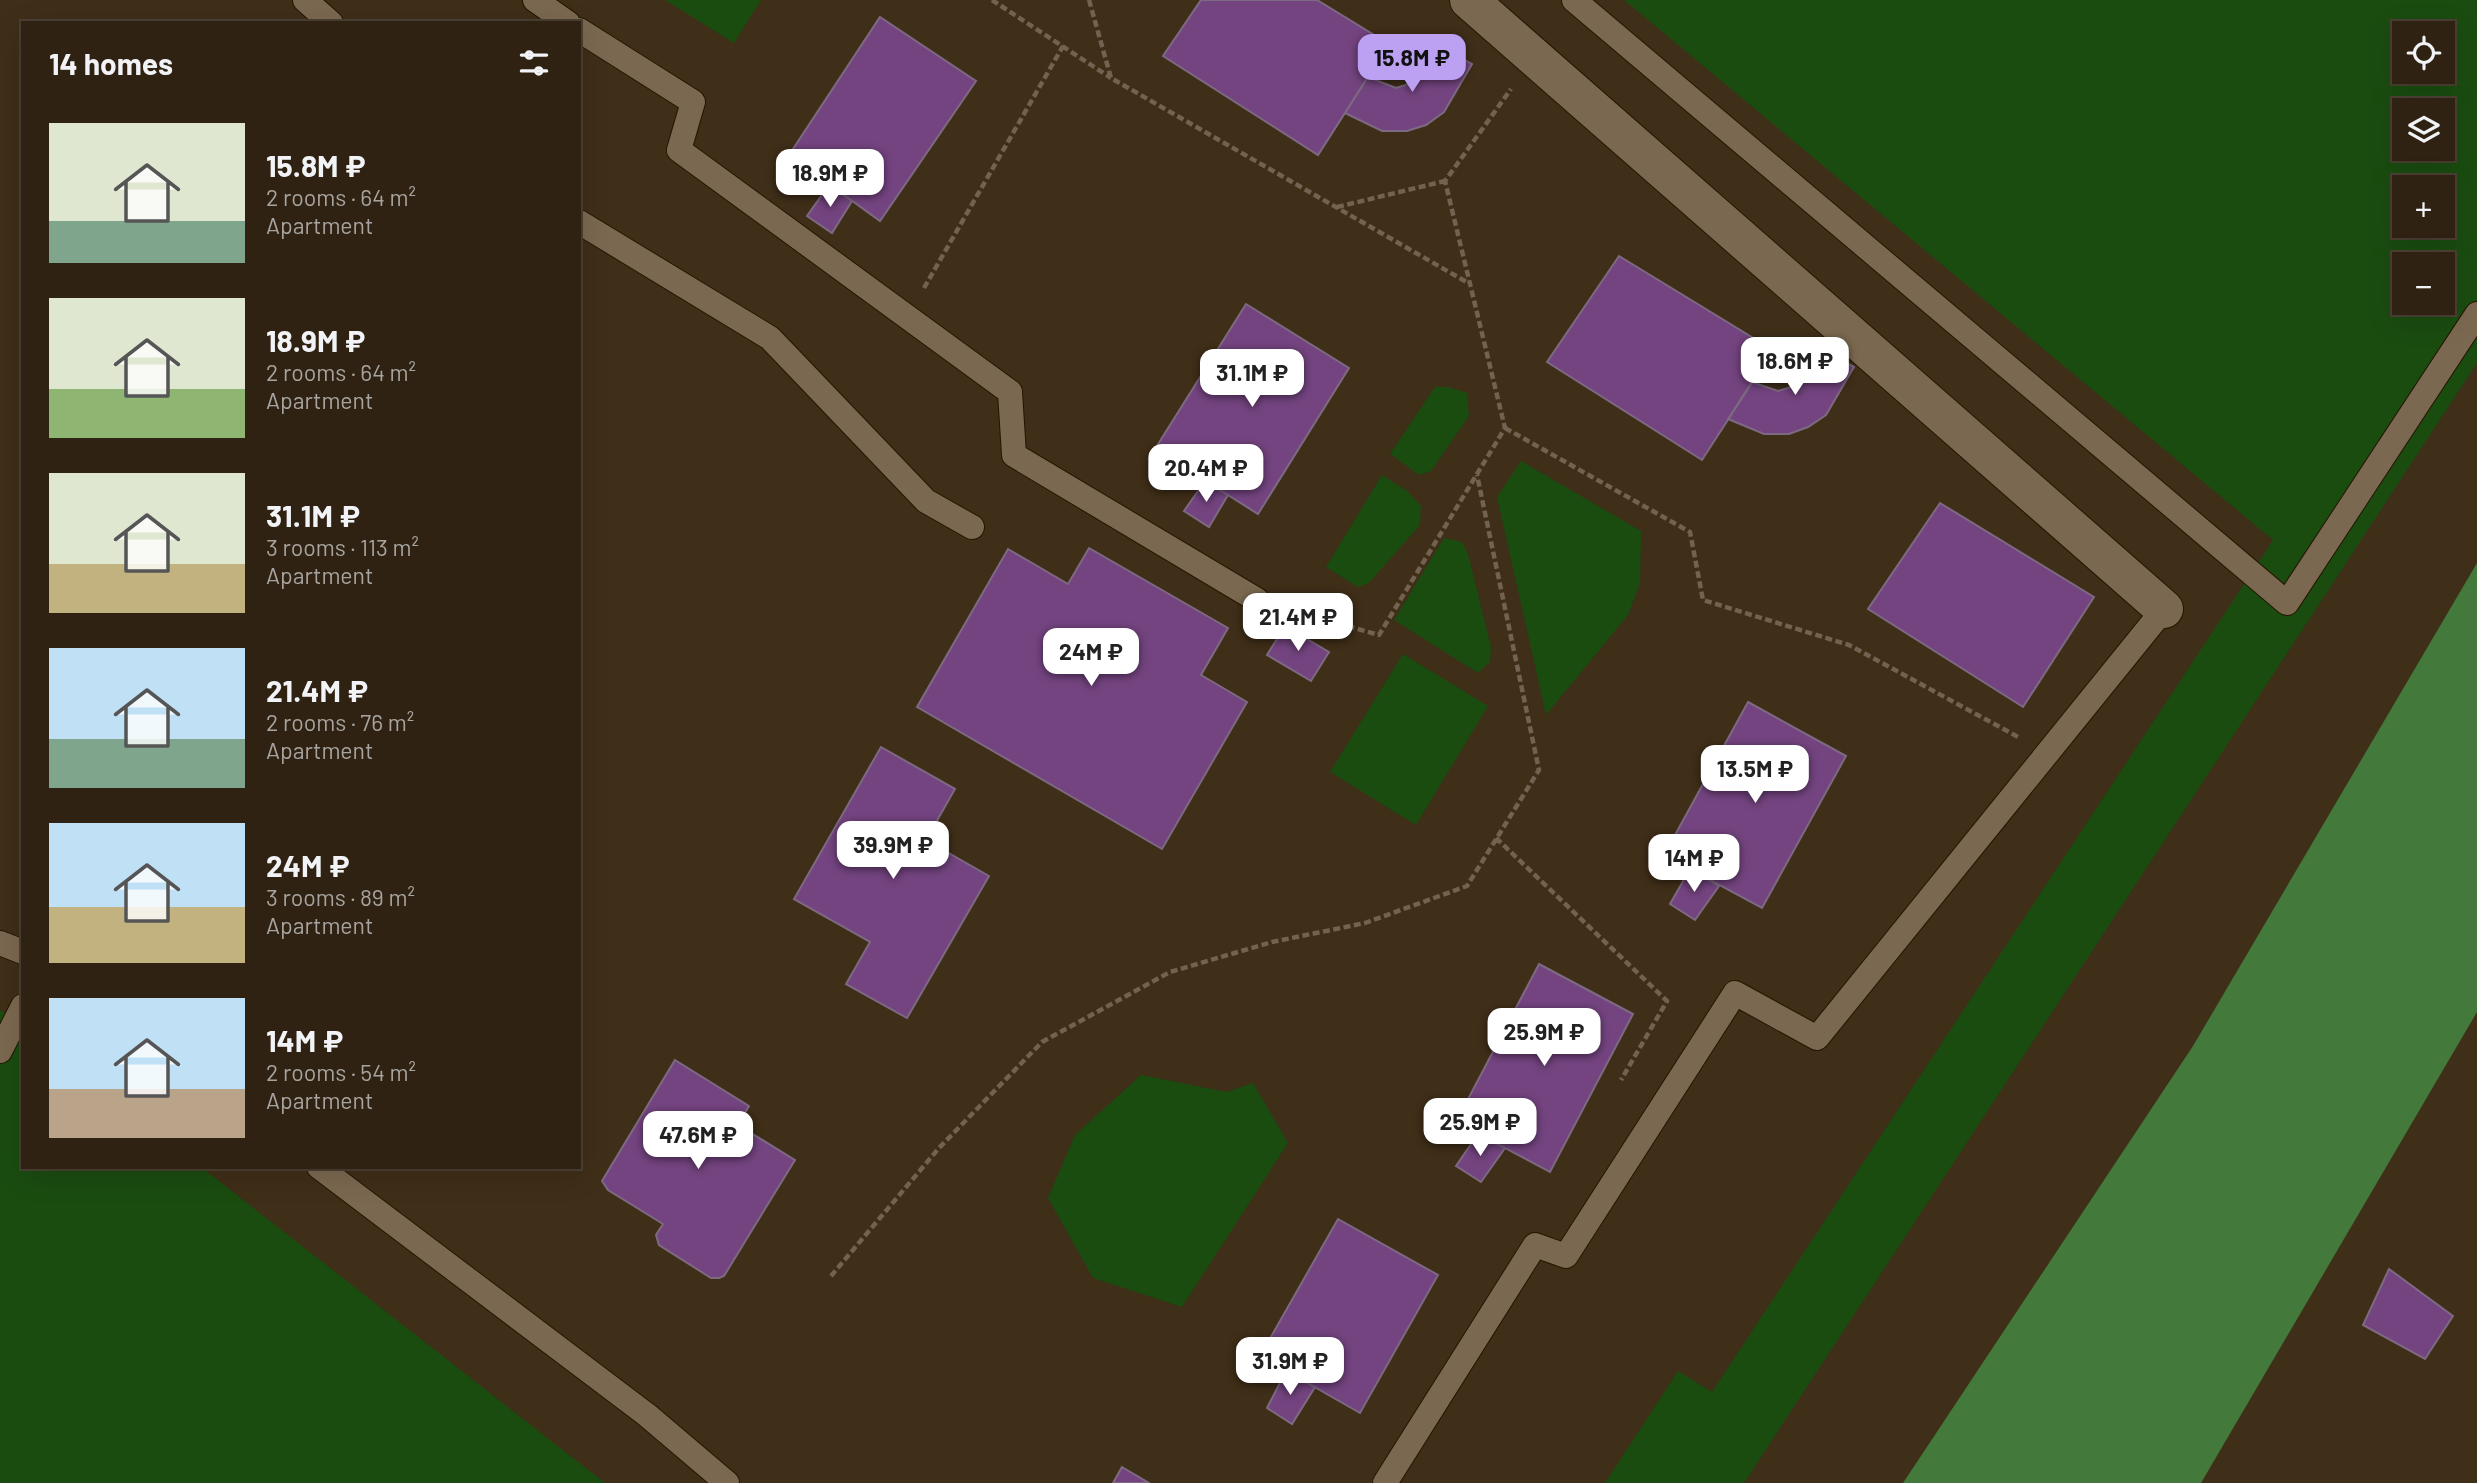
<!DOCTYPE html>
<html lang="en">
<head>
<meta charset="utf-8">
<style>
	body { margin:0; font-family:Barlow,sans-serif; background:#372a1b; color:#f1f3f6; height:100vh; display:flex; flex-direction:column; font-size:26px; white-space:nowrap }
	* { box-sizing:border-box; margin:0 }
	p { font-size:23px; color:#a7a49f }
	.icon { flex:none; width:38px; height:38px; fill:none; stroke:currentColor; stroke-width:2; stroke-linecap:round; stroke-linejoin:round }
	.map { position:relative; flex:1; overflow:hidden }
	.details { position:absolute; left:21px; top:21px; width:560px; height:1148px; display:flex; flex-direction:column; background:#2f2212; border-radius:0px; box-shadow:0 7px 28px #0002,0 0 0 2px #4a3f32 }
	.details>* { flex:none }
	.tools { position:absolute; left:2392px; top:21px; display:grid; gap:14px }
	.tools a { display:grid; place-items:center; width:63px; height:63px; border-radius:0px; background:#2f2212; box-shadow:0 7px 28px #0002,0 0 0 2px #4a3f32; font-size:35px }
	.price { position:absolute; translate:-50% -60px; padding:0 16px; border-radius:14px; background:#fff; color:#222; font-size:23px; line-height:46px; filter:drop-shadow(0 2px 4px #0008) }
	.price::after { content:''; position:absolute; left:50%; top:42px; width:21px; height:16px; margin-left:-10px; background:inherit; clip-path:polygon(0 0,100% 0,50% 100%) }
	.price.active { background:#bca0f2; color:#111 }
	ul { padding:0; list-style:none }
	li { display:flex; align-items:center; gap:21px; height:175px; padding:0 28px }
	li span { display:grid; place-items:center; flex:none; width:196px; height:140px; border-radius:0px; color:#555 }
	li>.icon { margin-inline-start:auto }
	span .icon { width:84px; height:84px; fill:#fffc; stroke-width:1 }
	li b { font-size:30px }
	h2 { display:flex; justify-content:space-between; align-items:center; height:84px; padding:0 28px; font-size:30px }
	.map>svg:first-child { display:block }
	.green { fill:#1a4c10; fill-rule:evenodd }
	.forest { fill:#43793b }
	.building { fill:#744480; stroke:#7d6a82; stroke-width:2 }
	.lines { fill:none; stroke-linecap:round; stroke-linejoin:round }
	.lane-casing { stroke:#251602; stroke-width:26 }
	.street-casing { stroke:#251602; stroke-width:40 }
	.path { stroke:#726350; stroke-width:4.5; stroke-dasharray:7 3.5; stroke-linecap:butt }
	.lane { stroke:#7b6850; stroke-width:24 }
	.street { stroke:#7b6850; stroke-width:38 }
</style>
</head>
<body>
<div class="map">
<svg width="2477" height="1483" viewBox="0 0 2477 1483">
	<rect width="100%" height="100%" fill="#3f2e18"/>
	<!-- green -->
	<path class="green" d="M 665,0 L 761,0 L 734,43 Z
		M 1624,0 L 2477,0 L 2477,363 L 1744,1483 L 1605,1483 L 1678,1371 L 1712,1392 L 2273,540 ZM 2404,33 L 2443,33 L 2443,72 L 2404,72 ZM 2404,110 L 2443,110 L 2443,149 L 2404,149 ZM 2404,187 L 2443,187 L 2443,226 L 2404,226 ZM 2404,264 L 2443,264 L 2443,303 L 2404,303 Z
		M 1435,387 L 1448,387 L 1467,393 L 1469,416 L 1431,471 L 1419,475 L 1390,454 Z
		M 1521,461 L 1641,531 L 1640,583 L 1628,615 L 1546,715 L 1497,497 Z
		M 1382,475 L 1407,491 L 1421,506 L 1420,525 L 1369,583 L 1358,587 L 1326,567 Z
		M 1444,538 L 1462,542 L 1468,554 L 1491,647 L 1490,662 L 1478,673 L 1394,620 Z
		M 1403,654 L 1488,706 L 1416,825 L 1330,772 Z
		M 0,1010 L 23,1028 L 23,1167 L 201,1167 L 605,1483 L 0,1483 Z
		M 1141,1075 L 1227,1092 L 1253,1083 L 1288,1143 L 1182,1307 L 1093,1278 L 1048,1198 L 1075,1135 Z"/>
	<!-- forest -->
	<path class="forest" d="M 2477,563 L 2477,1012 L 2201,1483 L 1903,1483 L 2193,1046 Z"/>
	<!-- building -->
	<path class="building" d="M 1201,0 L 1317,0 L 1389,44 L 1318,155 L 1163,56 Z
		M 880,17 L 976,81 L 880,221 L 789,155 Z
		M 1433,42 L 1472,64 L 1444,112 L 1426,125 L 1407,131 L 1382,131 L 1345,113 L 1368,77 L 1396,88 L 1409,84 Z
		M 829,185 L 852,201 L 832,233 L 807,216 Z
		M 1619,256 L 1773,350 L 1702,460 L 1547,362 Z
		M 1246,304 L 1349,368 L 1258,514 L 1155,449 Z
		M 1814,345 L 1854,367 L 1826,415 L 1808,427 L 1789,434 L 1764,434 L 1728,419 L 1752,382 L 1778,391 L 1791,387 Z
		M 1205,481 L 1228,495 L 1209,527 L 1184,511 Z
		M 1940,503 L 2094,597 L 2023,707 L 1868,609 Z
		M 1089,548 L 1228,628 L 1201,675 L 1247,702 L 1162,849 L 917,707 L 1008,549 L 1068,584 Z
		M 1285,626 L 1329,652 L 1311,681 L 1267,655 Z
		M 1748,702 L 1846,756 L 1762,908 L 1664,855 Z
		M 881,747 L 955,789 L 926,840 L 989,876 L 907,1018 L 846,984 L 870,942 L 794,899 Z
		M 1690,869 L 1719,886 L 1695,920 L 1670,904 Z
		M 1539,964 L 1633,1014 L 1550,1172 L 1456,1122 Z
		M 675,1060 L 749,1106 L 738,1125 L 795,1160 L 724,1276 L 719,1278 L 711,1278 L 659,1245 L 656,1235 L 663,1224 L 608,1190 L 602,1181 Z
		M 1478,1134 L 1505,1148 L 1481,1182 L 1456,1166 Z
		M 1338,1219 L 1438,1275 L 1360,1413 L 1260,1356 Z
		M 2389,1269 L 2453,1316 L 2425,1359 L 2363,1325 Z
		M 1286,1371 L 1315,1387 L 1292,1424 L 1267,1408 Z
		M 1122,1467 L 1149,1483 L 1113,1483 Z"/>
	<g class="lines">
		<defs>
			<path id="lane" d="M 305,0 L 331,23
				M 535,0 L 568,23
				M 1574,0 L 2287,603 L 2477,314
				M 579,30 L 693,102 L 679,150 L 1010,392 L 1014,455 L 1257,600
				M 579,222 L 770,338 L 926,501 L 972,527
				M 0,943 L 23,952
				M 0,1051 L 23,1006
				M 319,1167 L 647,1415 L 727,1483
				M 1385,1483 L 1535,1245 L 1566,1256 L 1735,993 L 1817,1038 L 2164,609"/>
			<path id="street" d="M 1469,0 L 2164,609"/>
		</defs>
		<!-- lane casing -->
		<use href="#lane" class="lane-casing"/>
		<!-- street casing -->
		<use href="#street" class="street-casing"/>
		<!-- path -->
		<path class="path" d="M 992,0 L 1111,78
			M 1089,0 L 1111,78 L 1470,284
			M 1337,207 L 1445,181
			M 924,288 L 1063,46
			M 1505,428 L 1690,532 L 1703,600 L 1849,645 L 2020,738
			M 1287,609 L 1379,635 L 1505,428 L 1445,181 L 1511,89
			M 1496,838 L 1667,1001 L 1621,1080
			M 831,1276 L 939,1148 L 1042,1042 L 1170,972 L 1272,942 L 1365,923 L 1467,886 L 1539,770 L 1477,475"/>
		<!-- lane -->
		<use href="#lane" class="lane"/>
		<!-- street -->
		<use href="#street" class="street"/>
	</g>
</svg>
<div class="tools">
<a><svg class="icon" aria-label="locate" viewBox="0 0 24 24"><circle cx="12" cy="12" r="6"/><path d="M12 2v4M12 18v4M2 12h4M18 12h4"/></svg></a>
<a><svg class="icon" aria-label="layers" viewBox="0 0 24 24"><path d="M12 4l9 5-9 5-9-5zM3 14l9 5 9-5"/></svg></a>
<a>+</a>
<a>−</a>
</div>
<b class="price active" style="left:1412px;top:94px">15.8M ₽</b>
<b class="price" style="left:830px;top:209px">18.9M ₽</b>
<b class="price" style="left:1795px;top:397px">18.6M ₽</b>
<b class="price" style="left:1252px;top:409px">31.1M ₽</b>
<b class="price" style="left:1206px;top:504px">20.4M ₽</b>
<b class="price" style="left:1298px;top:653px">21.4M ₽</b>
<b class="price" style="left:1091px;top:688px">24M ₽</b>
<b class="price" style="left:1755px;top:805px">13.5M ₽</b>
<b class="price" style="left:893px;top:881px">39.9M ₽</b>
<b class="price" style="left:1694px;top:894px">14M ₽</b>
<b class="price" style="left:1544px;top:1068px">25.9M ₽</b>
<b class="price" style="left:1480px;top:1158px">25.9M ₽</b>
<b class="price" style="left:698px;top:1171px">47.6M ₽</b>
<b class="price" style="left:1290px;top:1397px">31.9M ₽</b>
<section class="details">
<h2>14 homes<svg class="icon" aria-label="filters" viewBox="0 0 24 24"><path d="M4 7h16M4 17h16"/><circle cx="9" cy="7" r="2"/><circle cx="15" cy="17" r="2"/></svg></h2>
<ul>
<li><span style="background:linear-gradient(#dfe7d0 70%,#7fa58c 0)"><svg class="icon" aria-label="home" viewBox="0 0 24 24"><path d="M3 11l9-7 9 7M6 9v11h12V9"/></svg></span><div><b>15.8M ₽</b><p>2 rooms · 64 m²</p><p>Apartment</p></div></li>
<li><span style="background:linear-gradient(#dfe7d0 65%,#8fb573 0)"><svg class="icon" aria-label="home" viewBox="0 0 24 24"><path d="M3 11l9-7 9 7M6 9v11h12V9"/></svg></span><div><b>18.9M ₽</b><p>2 rooms · 64 m²</p><p>Apartment</p></div></li>
<li><span style="background:linear-gradient(#dfe7d0 65%,#c2b280 0)"><svg class="icon" aria-label="home" viewBox="0 0 24 24"><path d="M3 11l9-7 9 7M6 9v11h12V9"/></svg></span><div><b>31.1M ₽</b><p>3 rooms · 113 m²</p><p>Apartment</p></div></li>
<li><span style="background:linear-gradient(#bfe0f5 65%,#7fa58c 0)"><svg class="icon" aria-label="home" viewBox="0 0 24 24"><path d="M3 11l9-7 9 7M6 9v11h12V9"/></svg></span><div><b>21.4M ₽</b><p>2 rooms · 76 m²</p><p>Apartment</p></div></li>
<li><span style="background:linear-gradient(#bfe0f5 60%,#c2b280 0)"><svg class="icon" aria-label="home" viewBox="0 0 24 24"><path d="M3 11l9-7 9 7M6 9v11h12V9"/></svg></span><div><b>24M ₽</b><p>3 rooms · 89 m²</p><p>Apartment</p></div></li>
<li><span style="background:linear-gradient(#bfe0f5 65%,#b9a48a 0)"><svg class="icon" aria-label="home" viewBox="0 0 24 24"><path d="M3 11l9-7 9 7M6 9v11h12V9"/></svg></span><div><b>14M ₽</b><p>2 rooms · 54 m²</p><p>Apartment</p></div></li>
</ul>
</section>
</div>
</body>
</html>
